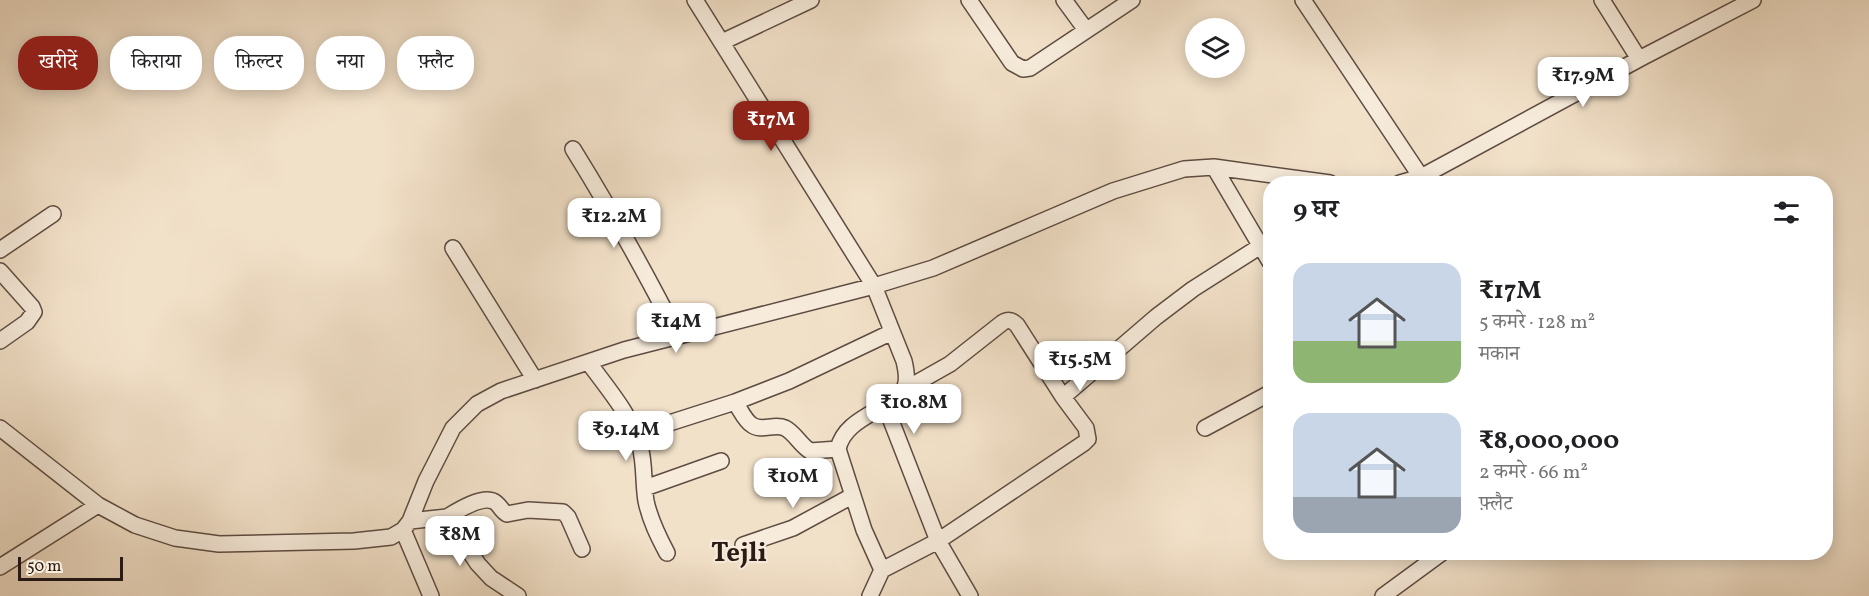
<!DOCTYPE html>
<html lang="hi">
<head>
<meta charset="utf-8">
<style>
	body { margin:0; font-family:Vollkorn,"Noto Serif Devanagari",serif; background:#f6f6f6; color:#202124; height:100vh; display:flex; flex-direction:column; font-size:22px; white-space:nowrap }
	* { box-sizing:border-box; margin:0 }
	p { font-size:20px; color:#757577 }
	.icon { flex:none; width:33px; height:33px; fill:none; stroke:currentColor; stroke-width:2; stroke-linecap:round; stroke-linejoin:round }
	.map { position:relative; flex:1; overflow:hidden }
	.panel { position:absolute; left:1263px; top:176px; width:570px; height:384px; display:flex; flex-direction:column; background:#fff; border-radius:24px; box-shadow:0 3px 15px #0003 }
	.panel>* { flex:none }
	.hud { position:absolute; left:18px; top:36px; width:570px; height:54px; display:flex; gap:12px }
	.fabs { position:absolute; left:1185px; top:18px; display:grid; gap:12px }
	.fabs a { display:grid; place-items:center; width:60px; height:60px; border-radius:50%; background:#fff; box-shadow:0 3px 15px #0003; font-size:30px }
	.scale { position:absolute; left:18px; bottom:15px; width:105px; box-sizing:border-box; padding-left:6px; border:3px solid #2c1b15; border-top:0; font-size:16px; line-height:21px; white-space:nowrap; color:#2c1b15; -webkit-text-stroke:4px #f7ecdc; paint-order:stroke }
	.price { position:absolute; translate:-50% -51px; padding:0 14px; border-radius:12px; background:#fff; color:#222; font-size:20px; line-height:39px; filter:drop-shadow(0 2px 3px #0008) }
	.price::after { content:''; position:absolute; left:50%; top:36px; width:18px; height:14px; margin-left:-9px; background:inherit; clip-path:polygon(0 0,100% 0,50% 100%) }
	.price.current { background:#8f2418; color:#fff }
	ul { padding:0; list-style:none }
	li { display:flex; align-items:center; gap:18px; height:150px; padding:0 30px }
	li span { display:grid; place-items:center; flex:none; width:168px; height:120px; border-radius:18px; color:#555 }
	li>.icon { margin-inline-start:auto }
	span .icon { width:72px; height:72px; fill:#fffc; stroke-width:1 }
	li b { font-size:26px }
	h2 { display:flex; justify-content:space-between; align-items:center; height:72px; padding:0 30px; font-size:26px }
	.chip { padding:0 21px; border-radius:24px; background:#fff; box-shadow:0 3px 15px #0003; font-size:21px; line-height:54px }
	.chip.current { background:#8f2418; color:#fff }
	.map>svg:first-child { display:block }
	.lines { fill:none; stroke-linecap:round; stroke-linejoin:round }
	.minor-casing { stroke:#5e4c42; stroke-width:18 }
	.minor { stroke:#f7ecdc; stroke-width:15 }
	.labels { text-anchor:middle; stroke-width:4.5; stroke-linejoin:round; paint-order:stroke }
	.quarter-label { font-size:27px; font-weight:bold; fill:#2c1b15; stroke:#f7ecdc }
</style>
</head>
<body>
<div class="map">
<svg width="1869" height="596" viewBox="0 0 1869 596">
	<rect width="100%" height="100%" fill="#f2e1c9"/>
	<filter id="stains"><feTurbulence type="fractalNoise" baseFrequency=".00333" numOctaves="4"/><feColorMatrix values="0 0 0 0 .2 0 0 0 0 .09 0 0 0 0 .02 0 0 0 .5 -.17"/></filter>
	<radialGradient id="worn" r=".72"><stop offset=".6" stop-color="#630" stop-opacity="0"/><stop offset="1" stop-color="#630" stop-opacity=".3"/></radialGradient>
	<g class="lines">
		<defs>
			<path id="minor" d="M 695,0 L 874,286 L 904,361 C 910,386 906,392 885,405 L 938,541 L 970,596
				M 969,0 L 1012,63 L 1023,69 L 1030,68 L 1132,0
				M 1064,0 L 1086,30
				M 1303,0 L 1421,177
				M 1602,0 L 1639,59
				M 722,42 L 811,0
				M 573,149 C 611,210 645,272 678,336
				M 1214,167 L 1270,262
				M 1400,183 L 1421,177 L 1643,57 L 1753,0
				M 453,248 L 535,380
				M 0,250 L 53,214
				M 0,271 L 32,307 L 34,312 L 27,322 L 0,341
				M 589,363 C 608,389 631,415 640,446 C 645,464 643,483 646,501 C 650,520 658,536 667,553
				M 1063,397 L 1156,317 L 1193,289 L 1270,240
				M 735,402 C 740,409 745,421 752,425 C 762,432 774,423 785,428 C 795,433 800,445 810,451 L 838,449
				M 0,428 L 98,505 L 135,525 L 175,538 L 219,544 L 354,541 L 391,537 L 403,530 L 410,521 L 426,481 L 453,428 L 477,404 L 501,391 L 624,350 L 874,286 L 933,268 L 1113,191 L 1184,169 L 1214,167 L 1330,183
				M 1205,428 L 1270,393
				M 635,434 L 735,402 L 789,381 L 892,332
				M 645,488 L 721,461
				M 447,517 C 457,511 481,496 493,501 C 499,503 501,511 507,514 L 528,510 L 563,512 L 568,517 L 582,549
				M 410,521 L 447,517 L 478,564 L 491,578 L 518,596
				M 403,530 L 431,596
				M 743,545 L 793,528 L 852,496
				M 0,567 L 98,505
				M 882,570 L 938,541 L 1084,443 L 1088,439 L 1086,428 L 1063,397 L 1017,325 C 1012,320 1008,319 1002,323 L 950,364 L 904,390
				M 870,596 L 882,570 L 864,530 L 838,449 C 843,426 866,417 885,405
				M 1383,596 L 1443,552"/>
		</defs>
		<!-- minor casing -->
		<use href="#minor" class="minor-casing"/>
		<!-- minor -->
		<use href="#minor" class="minor"/>
	</g>
	<g class="labels">
		<!-- quarter labels -->
		<g class="quarter-label">
			<text x="739" y="561">Tejli</text>
		</g>
	</g>
	<rect width="100%" height="100%" filter="url(#stains)"/>
	<rect width="100%" height="100%" fill="url(#worn)"/>
</svg>
<div class="fabs">
<a><svg class="icon" aria-label="layers" viewBox="0 0 24 24"><path d="M12 4l9 5-9 5-9-5zM3 14l9 5 9-5"/></svg></a>
</div>
<div class="scale">50 m</div>
<b class="price" style="left:1583px;top:108px">₹17.9M</b>
<b class="price current" style="left:771px;top:152px">₹17M</b>
<b class="price" style="left:614px;top:249px">₹12.2M</b>
<b class="price" style="left:676px;top:354px">₹14M</b>
<b class="price" style="left:1080px;top:392px">₹15.5M</b>
<b class="price" style="left:914px;top:435px">₹10.8M</b>
<b class="price" style="left:626px;top:462px">₹9.14M</b>
<b class="price" style="left:793px;top:509px">₹10M</b>
<b class="price" style="left:460px;top:567px">₹8M</b>
<div class="hud">
<a class="chip current">खरीदें</a>
<a class="chip">किराया</a>
<a class="chip">फ़िल्टर</a>
<a class="chip">नया</a>
<a class="chip">फ़्लैट</a>
</div>
<section class="panel">
<h2>9 घर<svg class="icon" aria-label="filters" viewBox="0 0 24 24"><path d="M4 7h16M4 17h16"/><circle cx="9" cy="7" r="2"/><circle cx="15" cy="17" r="2"/></svg></h2>
<ul>
<li><span style="background:linear-gradient(#c9d6e8 65%,#8fb573 0)"><svg class="icon" aria-label="home" viewBox="0 0 24 24"><path d="M3 11l9-7 9 7M6 9v11h12V9"/></svg></span><div><b>₹17M</b><p>5 कमरे · 128 m²</p><p>मकान</p></div></li>
<li><span style="background:linear-gradient(#c9d6e8 70%,#9aa5b1 0)"><svg class="icon" aria-label="home" viewBox="0 0 24 24"><path d="M3 11l9-7 9 7M6 9v11h12V9"/></svg></span><div><b>₹8,000,000</b><p>2 कमरे · 66 m²</p><p>फ़्लैट</p></div></li>
</ul>
</section>
</div>
</body>
</html>
